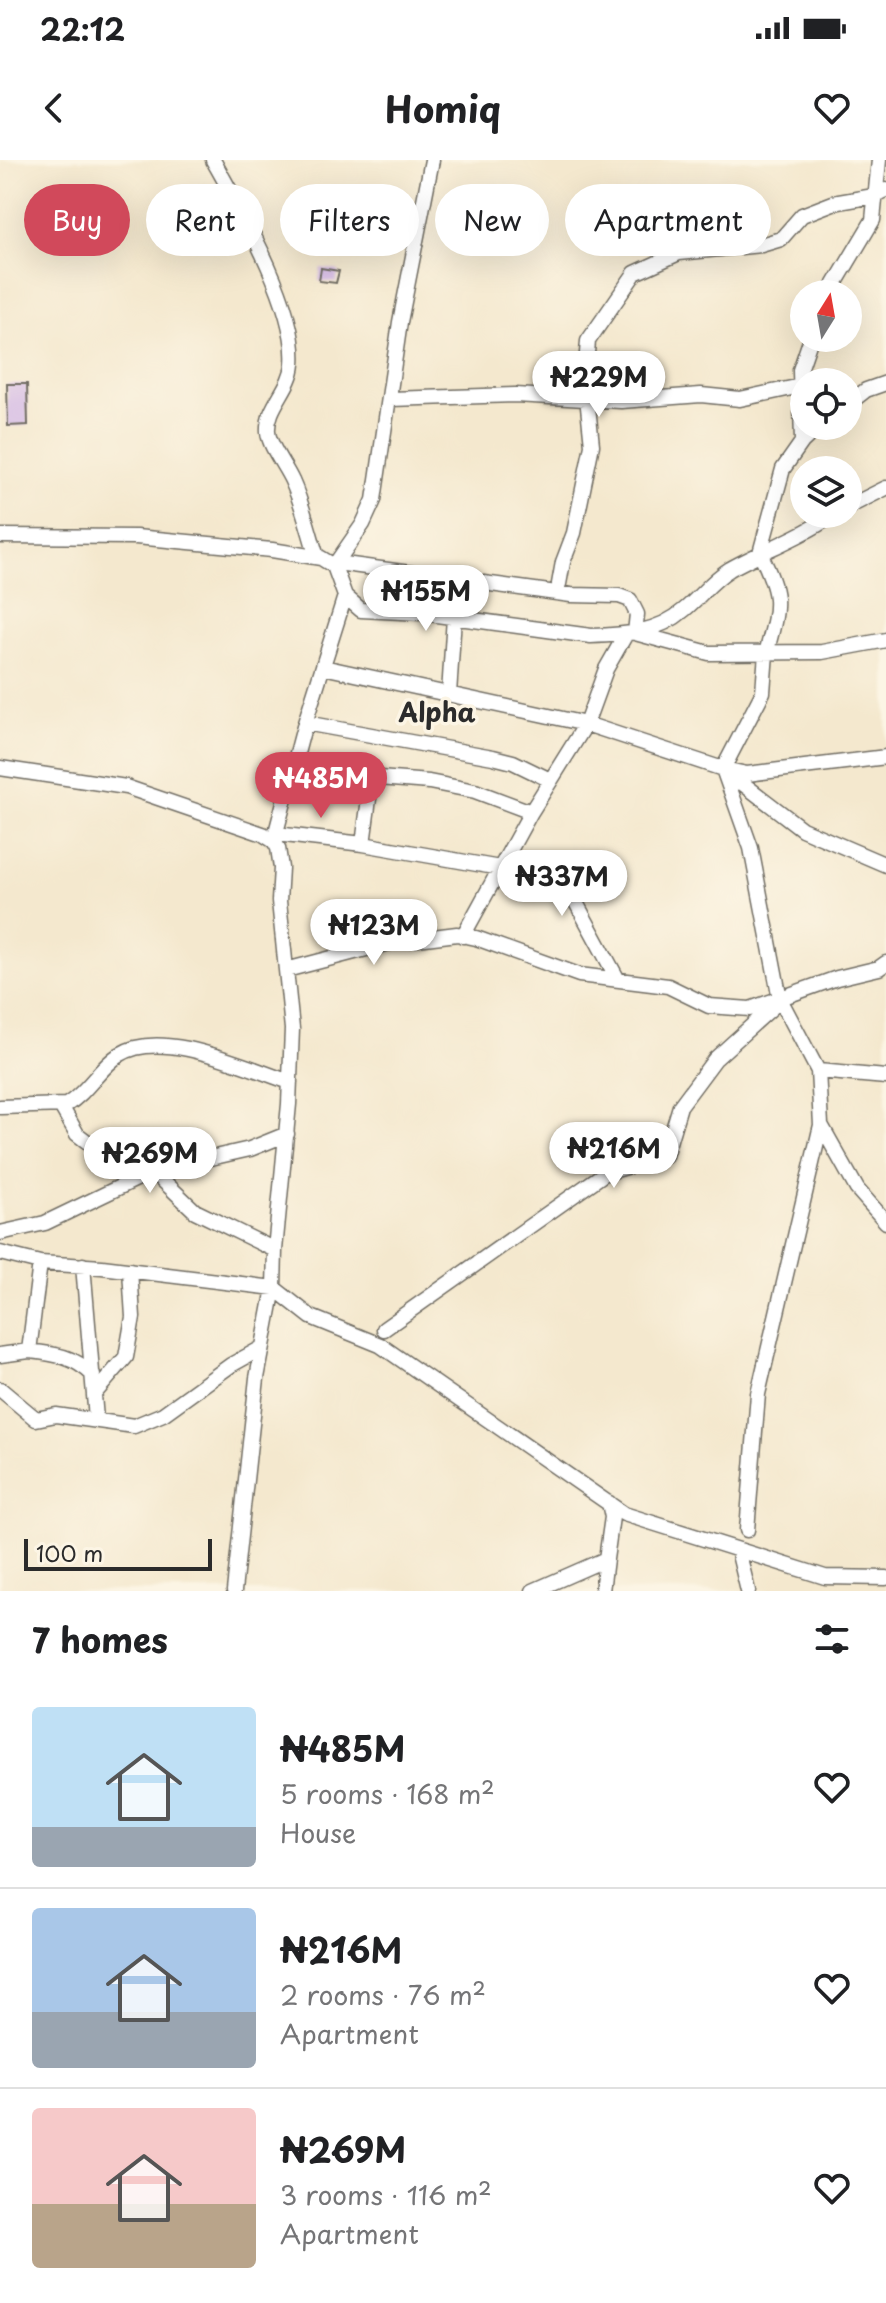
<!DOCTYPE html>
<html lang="en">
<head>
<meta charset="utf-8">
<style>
	body { margin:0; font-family:"Playpen Sans",sans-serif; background:#f6f6f6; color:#202124; height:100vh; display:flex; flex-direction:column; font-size:30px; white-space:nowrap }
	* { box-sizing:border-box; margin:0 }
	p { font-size:26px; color:#757577 }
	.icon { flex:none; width:44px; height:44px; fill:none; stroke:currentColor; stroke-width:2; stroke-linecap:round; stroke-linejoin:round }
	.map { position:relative; height:1431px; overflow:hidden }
	.sheet { display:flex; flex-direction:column; background:#fff; flex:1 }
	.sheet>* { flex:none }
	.hud { position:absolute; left:24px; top:24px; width:838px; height:72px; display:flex; gap:16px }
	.needle { width:52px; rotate:11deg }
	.buttons { position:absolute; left:790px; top:120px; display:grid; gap:16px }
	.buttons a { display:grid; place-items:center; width:72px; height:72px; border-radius:50%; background:#fff; box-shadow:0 8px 32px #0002; font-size:40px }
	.scale { position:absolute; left:24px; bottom:20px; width:188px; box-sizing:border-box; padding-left:8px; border:4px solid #2b2b2b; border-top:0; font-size:22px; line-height:28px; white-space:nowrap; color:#2b2b2b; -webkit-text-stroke:6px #fcf5e5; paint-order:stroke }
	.price { position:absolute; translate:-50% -68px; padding:0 18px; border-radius:28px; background:#fff; color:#222; font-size:26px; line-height:52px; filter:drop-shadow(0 2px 4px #0008) }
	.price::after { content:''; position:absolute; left:50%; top:48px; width:24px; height:18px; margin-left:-12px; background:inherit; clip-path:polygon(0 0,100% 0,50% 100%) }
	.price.active { background:#d1495b; color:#fff }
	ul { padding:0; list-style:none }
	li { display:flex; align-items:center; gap:24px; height:200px; padding:0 32px }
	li+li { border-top:2px solid #e0e0e0 }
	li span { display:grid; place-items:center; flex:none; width:224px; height:160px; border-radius:8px; color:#555 }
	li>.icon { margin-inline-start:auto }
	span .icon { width:96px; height:96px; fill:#fffc; stroke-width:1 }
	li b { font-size:34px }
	h2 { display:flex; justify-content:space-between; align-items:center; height:96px; padding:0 32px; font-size:34px }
	.pill { padding:0 28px; border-radius:36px; background:#fff; box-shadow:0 8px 32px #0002; font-size:28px; line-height:72px }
	.pill.active { background:#d1495b; color:#fff }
	.status { display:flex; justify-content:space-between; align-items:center; height:56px; padding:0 40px; background:#fff; direction:ltr }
	.status svg { height:22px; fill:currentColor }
	header { display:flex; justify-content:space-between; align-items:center; height:104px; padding:0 32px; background:#fff; font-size:36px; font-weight:700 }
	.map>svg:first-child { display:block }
	.building { fill:#d1b6e5 }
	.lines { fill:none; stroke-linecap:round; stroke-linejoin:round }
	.minor-casing { stroke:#716d64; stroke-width:17 }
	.minor { stroke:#fff; stroke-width:14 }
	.labels { text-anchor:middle; stroke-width:7; stroke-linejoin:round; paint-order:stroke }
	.quarter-label { font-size:26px; font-weight:bold; fill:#2b2b2b; stroke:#fcf5e5 }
</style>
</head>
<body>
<div class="status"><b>22:12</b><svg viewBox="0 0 49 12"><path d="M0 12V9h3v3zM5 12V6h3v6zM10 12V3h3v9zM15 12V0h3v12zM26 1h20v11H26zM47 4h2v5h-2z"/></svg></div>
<header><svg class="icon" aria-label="back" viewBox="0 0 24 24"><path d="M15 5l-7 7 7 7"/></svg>Homiq<svg class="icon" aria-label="heart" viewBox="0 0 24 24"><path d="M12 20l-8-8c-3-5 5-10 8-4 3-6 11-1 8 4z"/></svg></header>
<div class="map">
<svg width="886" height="1431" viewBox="0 0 886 1431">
	<rect width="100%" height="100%" fill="#fcf5e5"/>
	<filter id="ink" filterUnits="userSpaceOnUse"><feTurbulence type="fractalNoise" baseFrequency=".0125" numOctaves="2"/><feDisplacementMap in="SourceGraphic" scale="16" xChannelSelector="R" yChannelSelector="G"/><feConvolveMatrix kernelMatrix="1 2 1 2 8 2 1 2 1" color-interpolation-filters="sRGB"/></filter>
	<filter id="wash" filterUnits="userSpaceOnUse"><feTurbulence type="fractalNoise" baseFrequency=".006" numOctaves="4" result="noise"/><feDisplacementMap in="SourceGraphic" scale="32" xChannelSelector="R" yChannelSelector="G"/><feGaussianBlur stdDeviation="1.8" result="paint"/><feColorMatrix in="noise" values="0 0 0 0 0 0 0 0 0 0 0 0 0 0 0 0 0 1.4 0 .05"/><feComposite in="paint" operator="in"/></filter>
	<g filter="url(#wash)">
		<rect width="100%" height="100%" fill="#f4e8ce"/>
		<g id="blocks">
			<!-- building -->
			<path class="building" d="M 321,108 L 339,111 L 336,123 L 319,121 Z
				M 7,224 L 27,224 L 28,265 L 8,266 Z"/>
		</g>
	</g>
	<g filter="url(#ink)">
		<use href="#blocks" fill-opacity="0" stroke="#716d64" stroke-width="2"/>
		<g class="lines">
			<defs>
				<path id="minor" d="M 213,0 C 241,50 298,148 293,204 C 291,229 266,247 268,272 C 269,286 286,307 292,321 C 303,345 309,372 317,397
					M 829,134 L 873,60 L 879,0
					M 390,239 L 515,235 L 621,241 L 701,235 L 740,239 L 801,226
					M 848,244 L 866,230 L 886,223
					M 802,282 L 800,210 L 811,178
					M 848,347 L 886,328
					M 0,376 L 136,377 L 272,390 L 321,398 L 334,406 L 345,436 L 361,450 L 422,453 L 591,476 C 623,475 658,473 684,450 C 700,437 712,420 730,409 C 764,390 802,377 834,354
					M 337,403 L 571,435 L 619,436 L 630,440 L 637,454 L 635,473 L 709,493 L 822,492 L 886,480
					M 334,406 L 363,364 L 374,340 L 400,162 L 432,0
					M 559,424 L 563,402 L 574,373 L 592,285 L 585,218 L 588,181 L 635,113 L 679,93 L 761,85 L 781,79 L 802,55 L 833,43 L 874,36 L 886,30
					M 768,486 C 780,443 780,434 760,393 L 783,309 L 802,282 L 819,266
					M 323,507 L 586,564 L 723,609 L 747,614 L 886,597
					M 449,534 L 454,457
					M 305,563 L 493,597 L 513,602 L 550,620
					M 0,608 L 126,627 L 263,674 L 274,681 L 278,688 L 281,708 L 279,741 L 292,869 L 289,944 L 275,1090 L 274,1128 L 257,1218 L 234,1431
					M 292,611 L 429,622 L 475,631 L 531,652
					M 729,613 L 802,669 L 886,705
					M 276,674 L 363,684 L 500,708 L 558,724 L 573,737 L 617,818
					M 274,680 L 305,563 L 345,436
					M 363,684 L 372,616
					M 463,776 L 531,652 L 586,564 L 606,509 L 626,474
					M 286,810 L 393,782 L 457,774 L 476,778 L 579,815 L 668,826 L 709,846 L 750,849 L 837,818 L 879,808 L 886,803
					M 818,911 L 886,917
					M 61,946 L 77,974 L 98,990 L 153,1011 L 195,1051 L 275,1090
					M 0,947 L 66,945 C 87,933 99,908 119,895 C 161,867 247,908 290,922
					M 821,965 L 857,1029 L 886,1062
					M 0,1073 L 45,1063 L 153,1011 L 250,989 L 287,974
					M 0,1093 L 40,1103 L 102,1107 L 274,1128 L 311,1157 L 380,1185 L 624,1354 L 825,1417 L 886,1418
					M 40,1103 L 29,1191 C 55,1194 74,1196 93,1215
					M 83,1105 L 96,1259
					M 384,1169 L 605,1013 L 665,996 L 680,946 L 715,899 L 777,843
					M 0,1195 L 29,1191
					M 0,1229 L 36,1259 L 56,1255 L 134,1266 L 163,1254 L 231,1205 L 262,1188
					M 95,1233 L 126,1197 L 133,1157 L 130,1110
					M 747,1370 L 758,1234 L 821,965 L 818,911 L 780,839 L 751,688 L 723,609 L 763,532 L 766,493
					M 738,1390 L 748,1431
					M 533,1431 L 606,1399 L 612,1357 L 609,1343
					M 602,1431 L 606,1399"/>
			</defs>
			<!-- minor casing -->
			<use href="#minor" class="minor-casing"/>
			<!-- minor -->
			<use href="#minor" class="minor"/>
		</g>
	</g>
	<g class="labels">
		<!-- quarter labels -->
		<g class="quarter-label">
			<text x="437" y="562">Alpha</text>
		</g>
	</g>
</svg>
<div class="buttons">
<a><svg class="needle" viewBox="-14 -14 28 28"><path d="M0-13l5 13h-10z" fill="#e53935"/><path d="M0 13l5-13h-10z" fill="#757577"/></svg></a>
<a><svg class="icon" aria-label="locate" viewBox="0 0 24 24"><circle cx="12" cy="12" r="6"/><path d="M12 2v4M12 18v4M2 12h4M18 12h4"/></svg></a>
<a><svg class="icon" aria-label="layers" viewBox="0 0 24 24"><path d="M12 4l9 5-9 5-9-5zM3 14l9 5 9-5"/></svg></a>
</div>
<div class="scale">100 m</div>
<b class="price" style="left:599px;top:259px">₦229M</b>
<b class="price" style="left:426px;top:473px">₦155M</b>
<b class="price active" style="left:321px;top:660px">₦485M</b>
<b class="price" style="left:562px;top:758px">₦337M</b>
<b class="price" style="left:374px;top:807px">₦123M</b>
<b class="price" style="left:614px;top:1030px">₦216M</b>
<b class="price" style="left:150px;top:1035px">₦269M</b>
<div class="hud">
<a class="pill active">Buy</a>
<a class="pill">Rent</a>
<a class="pill">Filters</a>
<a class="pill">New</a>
<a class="pill">Apartment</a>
</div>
</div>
<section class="sheet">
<h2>7 homes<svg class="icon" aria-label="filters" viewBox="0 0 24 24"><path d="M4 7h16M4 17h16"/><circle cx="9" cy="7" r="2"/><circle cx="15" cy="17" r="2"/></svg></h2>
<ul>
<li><span style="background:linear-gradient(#bfe0f5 75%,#9aa5b1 0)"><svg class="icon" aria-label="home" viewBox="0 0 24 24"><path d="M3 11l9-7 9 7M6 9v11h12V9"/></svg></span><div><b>₦485M</b><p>5 rooms · 168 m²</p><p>House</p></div><svg class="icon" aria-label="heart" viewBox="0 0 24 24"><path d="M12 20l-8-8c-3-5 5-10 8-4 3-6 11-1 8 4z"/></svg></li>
<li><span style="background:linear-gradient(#a9c7e8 65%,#9aa5b1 0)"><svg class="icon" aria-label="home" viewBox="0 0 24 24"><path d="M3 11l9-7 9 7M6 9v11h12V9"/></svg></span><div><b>₦216M</b><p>2 rooms · 76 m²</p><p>Apartment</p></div><svg class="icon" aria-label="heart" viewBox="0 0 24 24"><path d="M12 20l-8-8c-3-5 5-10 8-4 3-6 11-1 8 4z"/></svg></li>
<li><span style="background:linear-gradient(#f6c9c9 60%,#b9a48a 0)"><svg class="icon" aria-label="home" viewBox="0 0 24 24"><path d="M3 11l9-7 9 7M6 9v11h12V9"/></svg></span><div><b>₦269M</b><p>3 rooms · 116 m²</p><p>Apartment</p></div><svg class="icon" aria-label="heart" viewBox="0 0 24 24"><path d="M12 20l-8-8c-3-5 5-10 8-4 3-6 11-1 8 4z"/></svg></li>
</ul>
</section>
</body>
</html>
